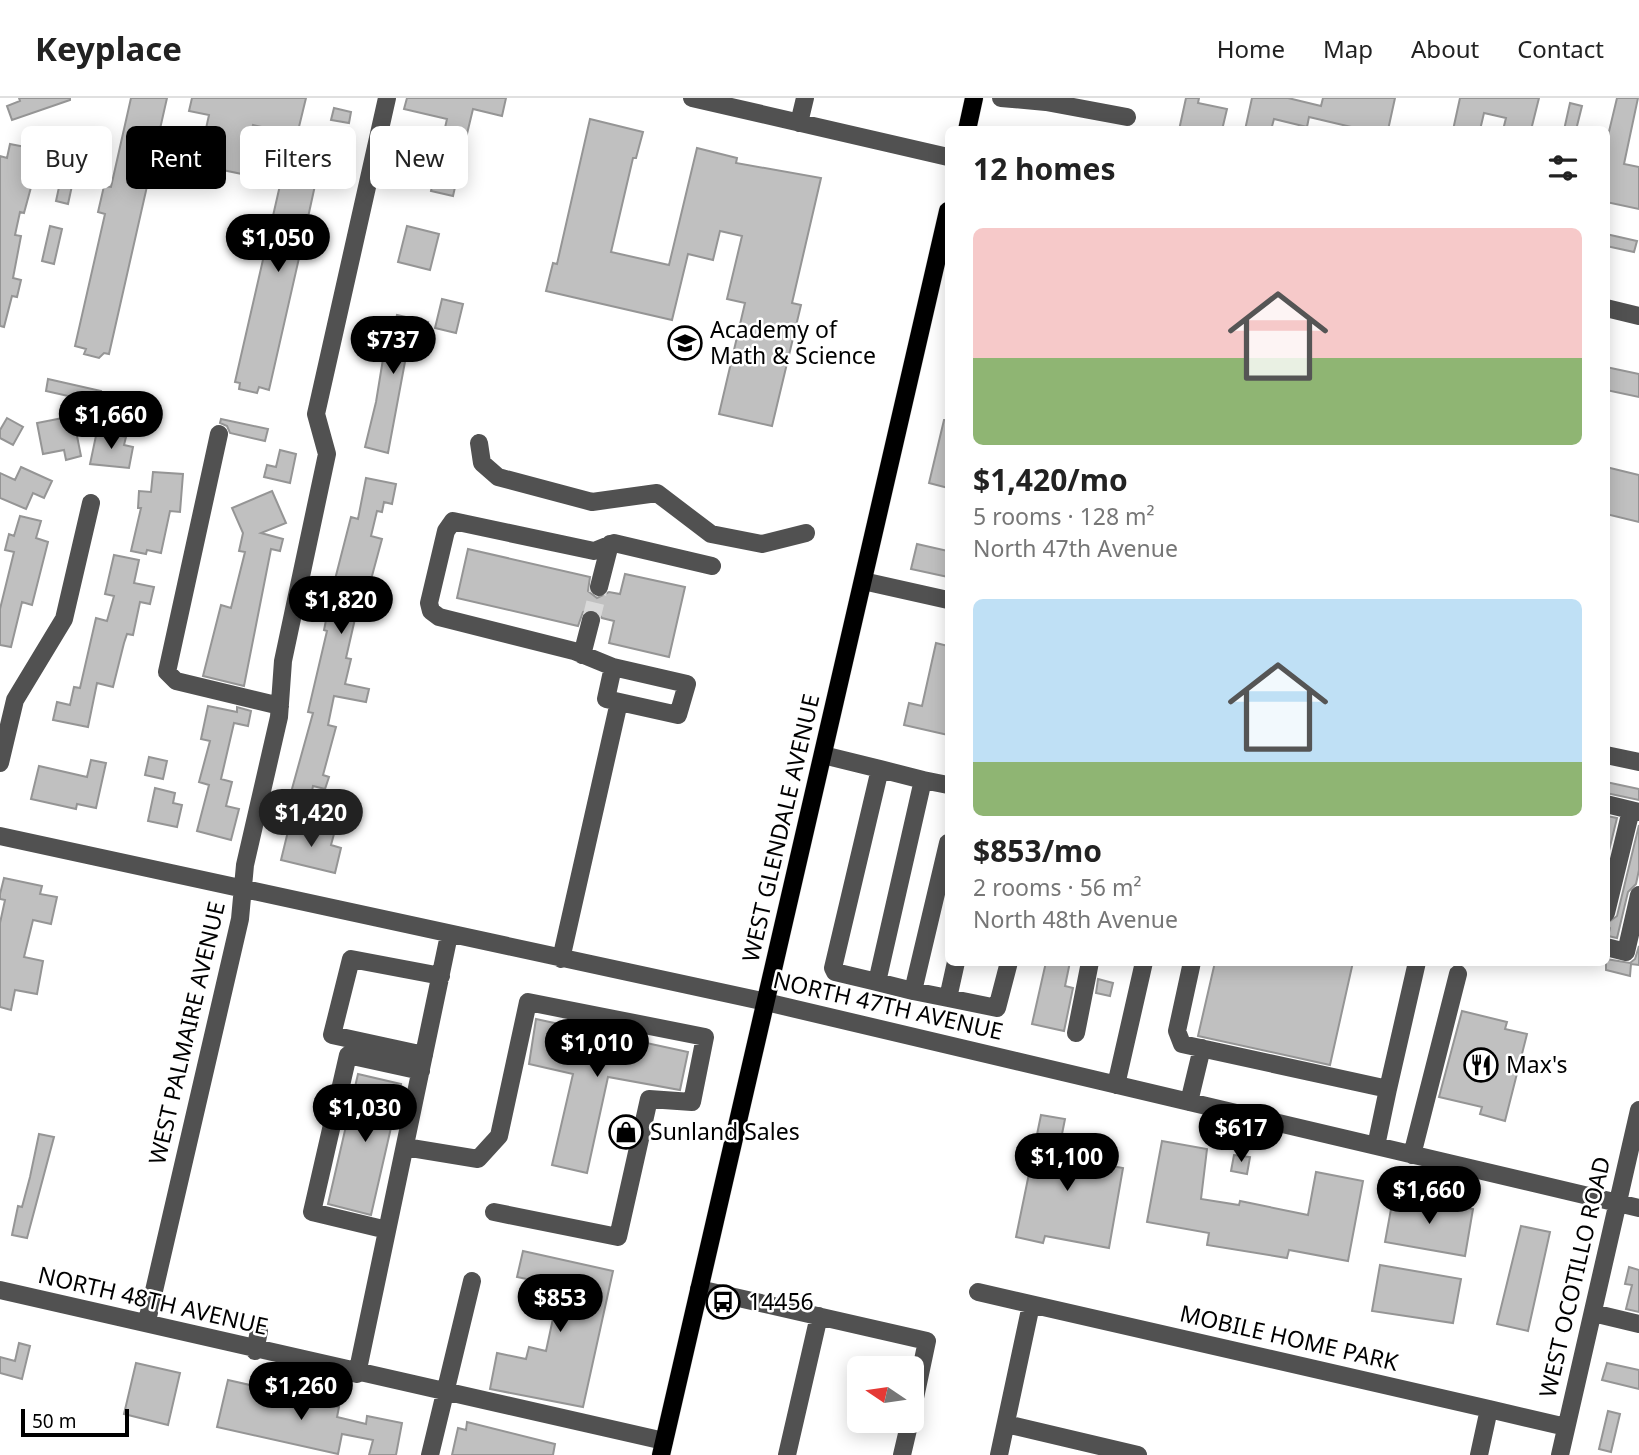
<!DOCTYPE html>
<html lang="en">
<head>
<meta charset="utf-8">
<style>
	body { margin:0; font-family:"Noto Sans",sans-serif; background:#f6f6f6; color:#222; height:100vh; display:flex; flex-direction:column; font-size:26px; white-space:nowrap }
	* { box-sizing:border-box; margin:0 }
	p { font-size:23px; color:#767676 }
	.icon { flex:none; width:38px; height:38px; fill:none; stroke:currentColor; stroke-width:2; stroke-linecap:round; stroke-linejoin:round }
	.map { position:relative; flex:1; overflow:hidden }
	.sheet { position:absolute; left:945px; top:28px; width:665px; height:840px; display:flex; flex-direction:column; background:#fff; border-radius:10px; box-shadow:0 4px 18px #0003 }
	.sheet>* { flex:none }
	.top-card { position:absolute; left:21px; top:28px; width:665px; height:63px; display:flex; gap:14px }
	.needle { width:46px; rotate:283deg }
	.buttons { position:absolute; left:847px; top:1258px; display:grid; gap:14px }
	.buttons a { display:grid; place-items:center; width:77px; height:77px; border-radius:10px; background:#fff; box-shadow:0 4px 18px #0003; font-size:35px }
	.scale { position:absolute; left:21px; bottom:18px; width:108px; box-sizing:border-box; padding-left:7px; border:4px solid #000; border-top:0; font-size:19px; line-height:24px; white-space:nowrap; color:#000; -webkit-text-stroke:5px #fff; paint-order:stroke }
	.price { position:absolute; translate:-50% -60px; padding:0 16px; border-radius:24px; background:#000; color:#fff; font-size:23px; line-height:46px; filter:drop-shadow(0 2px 4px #0008) }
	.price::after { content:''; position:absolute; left:50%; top:42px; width:21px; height:16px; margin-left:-10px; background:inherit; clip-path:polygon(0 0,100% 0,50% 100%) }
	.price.selected { background:#222; color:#fff }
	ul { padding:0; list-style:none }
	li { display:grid; align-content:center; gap:14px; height:371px; padding:0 28px }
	li span { display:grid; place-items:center; height:217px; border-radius:10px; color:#555 }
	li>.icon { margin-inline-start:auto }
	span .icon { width:126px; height:126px; fill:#fffc; stroke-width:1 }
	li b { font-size:30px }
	h2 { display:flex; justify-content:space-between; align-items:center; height:84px; padding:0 28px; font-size:30px }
	.pill { padding:0 24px; border-radius:10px; background:#fff; box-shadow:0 4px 18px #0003; font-size:24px; line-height:63px }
	.pill.selected { background:#000; color:#fff }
	header { display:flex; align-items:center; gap:42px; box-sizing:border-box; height:98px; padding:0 35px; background:#fff; border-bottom:2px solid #e0e0e0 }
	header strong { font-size:33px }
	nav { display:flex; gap:38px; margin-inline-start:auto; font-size:24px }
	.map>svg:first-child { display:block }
	.building { fill:#c0c0c0; stroke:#959595; stroke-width:2 }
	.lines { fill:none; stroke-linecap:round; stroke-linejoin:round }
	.minor-tunnel { stroke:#d9d9d9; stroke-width:18; stroke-dasharray:18 9; stroke-linecap:butt }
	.major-casing { stroke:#dbdbdb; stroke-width:19 }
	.minor { stroke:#515151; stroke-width:18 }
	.major { stroke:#000; stroke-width:18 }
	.labels { text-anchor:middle; stroke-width:5; stroke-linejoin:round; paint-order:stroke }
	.poi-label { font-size:23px; fill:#000; stroke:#fff; text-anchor:start }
	.street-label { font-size:23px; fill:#000; stroke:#fff }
</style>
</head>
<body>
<header>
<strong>Keyplace</strong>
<nav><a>Home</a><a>Map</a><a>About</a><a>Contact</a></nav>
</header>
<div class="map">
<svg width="1639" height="1357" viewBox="0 0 1639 1357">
	<rect width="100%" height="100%" fill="#fff"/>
	<!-- building -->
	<path class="building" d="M 19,0 L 70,0 L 70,2 L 12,22 L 7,8 L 20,3 Z
		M 131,0 L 167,0 L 109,256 L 104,255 L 99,260 L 84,256 L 86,251 L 75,248 L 105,116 L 98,114 L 104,88 L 111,89 Z
		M 192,0 L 306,0 L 297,37 L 253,27 L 242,76 L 198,67 L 209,17 L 189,13 Z
		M 407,0 L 506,0 L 502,18 L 473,11 L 466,40 L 444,34 L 447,21 L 404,11 Z
		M 1186,0 L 1199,0 L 1198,5 L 1227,11 L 1222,32 L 1179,32 Z
		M 1252,0 L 1288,0 L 1321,8 L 1323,0 L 1395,0 L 1388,32 L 1364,32 L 1309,19 L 1307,29 L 1274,21 L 1271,32 L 1245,32 Z
		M 1460,0 L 1539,0 L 1531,32 L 1503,32 L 1506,20 L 1484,15 L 1480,32 L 1453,32 Z
		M 1617,0 L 1638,0 L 1624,66 L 1639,69 L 1639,111 L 1606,104 L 1606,46 Z
		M 1570,5 L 1582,8 L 1576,32 L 1564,32 Z
		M 334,10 L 351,14 L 349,25 L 331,22 Z
		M 590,21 L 643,34 L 636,60 L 633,60 L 611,154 L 669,167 L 697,50 L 737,60 L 736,65 L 821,80 L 792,205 L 801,207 L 772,328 L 719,316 L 745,205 L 727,201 L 742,138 L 720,133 L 713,162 L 688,156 L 672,222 L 546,193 L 553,165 L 557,166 Z
		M 10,46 L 56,55 L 50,85 L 33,82 L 24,115 L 20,114 L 15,137 L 21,138 L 13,180 L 21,182 L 17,199 L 12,198 L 4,229 L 0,228 L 0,58 L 7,60 Z
		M 292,57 L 310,61 L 308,67 L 319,69 L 305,133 L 313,135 L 306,161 L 299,160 L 269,292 L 259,289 L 257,295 L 239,291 L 240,285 L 235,284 L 286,61 L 291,62 Z
		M 438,58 L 461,63 L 453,98 L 431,93 Z
		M 61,80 L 73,83 L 68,106 L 56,103 Z
		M 50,128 L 62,131 L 54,166 L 42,163 Z
		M 407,128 L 439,136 L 430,172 L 398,164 Z
		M 1606,136 L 1637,143 L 1634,154 L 1606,148 Z
		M 442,201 L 463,206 L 456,235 L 435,230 Z
		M 397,217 L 428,224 L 421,256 L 407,253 L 388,355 L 365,349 L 376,304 L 383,261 L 379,260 L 388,222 L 395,224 Z
		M 1606,269 L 1639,276 L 1639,299 L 1606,292 Z
		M 48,281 L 101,293 L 99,305 L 46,293 Z
		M 73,318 L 81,358 L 66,362 L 64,352 L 43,356 L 37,325 Z
		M 7,320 L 23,329 L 13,347 L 0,340 L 0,332 Z
		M 221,321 L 268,331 L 265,343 L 230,335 L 227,328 L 220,325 Z
		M 944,322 L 948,322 L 948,390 L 929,385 Z
		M 97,333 L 126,339 L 124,347 L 133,349 L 129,370 L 90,366 Z
		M 280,352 L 296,356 L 290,385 L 264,379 L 267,367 L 276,369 Z
		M 21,369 L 52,383 L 44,400 L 33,395 L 26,411 L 0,400 L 0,375 L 15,382 Z
		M 1606,369 L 1639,377 L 1639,424 L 1606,416 Z
		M 153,374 L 183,376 L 180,414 L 170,413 L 161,455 L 147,452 L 146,456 L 131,453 L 141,410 L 138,410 L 139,393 L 151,394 Z
		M 366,380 L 396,386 L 392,406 L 384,404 L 382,414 L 377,413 L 371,438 L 382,441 L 366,500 L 360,499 L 346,560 L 351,561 L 345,586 L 369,591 L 366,604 L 334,598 L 328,627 L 336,629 L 323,677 L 329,679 L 325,691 L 313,688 L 310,702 L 290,698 L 313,615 L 308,614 L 327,533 L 324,532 L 331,497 L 351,419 L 358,421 Z
		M 272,393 L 286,425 L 261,435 L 283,441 L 280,453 L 271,451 L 244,588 L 203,578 L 221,507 L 231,510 L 245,454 L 239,453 L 243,435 L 232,410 Z
		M 20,418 L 41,423 L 36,440 L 48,444 L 32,507 L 22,504 L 11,549 L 0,547 L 0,511 L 14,454 L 5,452 L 9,436 L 14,438 Z
		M 917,446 L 948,453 L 948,479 L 911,471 Z
		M 468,451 L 590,479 L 588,493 L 597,500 L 609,494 L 620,496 L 625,476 L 685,489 L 669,559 L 609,545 L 614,523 L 602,520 L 594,511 L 583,514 L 578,528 L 457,500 Z
		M 114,457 L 139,462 L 134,485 L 154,489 L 150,506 L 140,504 L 133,537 L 127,536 L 124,545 L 113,589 L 97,585 L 88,629 L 53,622 L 57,604 L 70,607 L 74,589 L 80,590 L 96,520 L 107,523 L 114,498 L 105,496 Z
		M 936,545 L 948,548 L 948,637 L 904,627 L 909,605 L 922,608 Z
		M 208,608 L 237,614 L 237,609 L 251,613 L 248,628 L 234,625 L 221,681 L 232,684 L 226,708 L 239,711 L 231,742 L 197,733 L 209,687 L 199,684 L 210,643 L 201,641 Z
		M 149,659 L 167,663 L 163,681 L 145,677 Z
		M 91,662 L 106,665 L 96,710 L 77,706 L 76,711 L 31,701 L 39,668 L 87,679 Z
		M 1606,684 L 1639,691 L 1639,702 L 1606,695 Z
		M 155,690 L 175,695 L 173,705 L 182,707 L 177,729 L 148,723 Z
		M 1607,718 L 1617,720 L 1606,765 L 1606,720 Z
		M 290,725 L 334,736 L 331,747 L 341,750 L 335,775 L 281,762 Z
		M 1639,727 L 1639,772 L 1636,786 L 1628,794 L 1617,840 L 1608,838 L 1610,830 L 1606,826 L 1617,818 Z
		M 4,780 L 42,788 L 40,796 L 57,799 L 51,826 L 33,822 L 24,859 L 43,863 L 37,896 L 15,892 L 11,912 L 0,909 L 0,825 L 5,802 L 0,801 L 0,796 Z
		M 1639,848 L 1639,867 L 1631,866 L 1630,878 L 1606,872 L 1606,861 L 1630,865 L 1635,861 Z
		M 1046,864 L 1070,864 L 1065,888 L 1073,890 L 1064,933 L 1032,926 Z
		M 1215,864 L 1353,864 L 1330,967 L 1198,938 Z
		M 1098,881 L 1113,885 L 1110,898 L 1096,895 Z
		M 1462,913 L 1507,924 L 1505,931 L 1527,936 L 1505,1023 L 1480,1016 L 1482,1009 L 1439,999 Z
		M 536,921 L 688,954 L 680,992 L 608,979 L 587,1075 L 552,1067 L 573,976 L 529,966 Z
		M 358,976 L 401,986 L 371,1117 L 328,1106 Z
		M 1041,1017 L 1065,1021 L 1062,1036 L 1066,1037 L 1062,1059 L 1123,1070 L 1109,1150 L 1045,1138 L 1043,1145 L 1016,1139 Z
		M 39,1036 L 54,1039 L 27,1140 L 12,1137 L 18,1108 L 22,1109 L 30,1079 Z
		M 1162,1043 L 1207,1051 L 1201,1101 L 1239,1107 L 1240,1103 L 1308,1117 L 1316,1074 L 1363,1083 L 1348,1163 L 1289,1152 L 1287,1160 L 1207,1147 L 1209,1135 L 1147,1124 Z
		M 1234,1057 L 1250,1059 L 1247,1076 L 1231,1073 Z
		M 1393,1100 L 1473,1111 L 1465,1158 L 1385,1144 Z
		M 1521,1128 L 1550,1134 L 1528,1233 L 1497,1226 Z
		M 523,1153 L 613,1173 L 583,1309 L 490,1291 L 497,1255 L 526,1261 L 529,1249 L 546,1253 L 560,1188 L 517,1179 Z
		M 1380,1167 L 1461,1181 L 1453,1225 L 1372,1213 Z
		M 1629,1169 L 1639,1172 L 1639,1214 L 1626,1211 L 1632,1187 L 1625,1186 Z
		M 19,1245 L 30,1248 L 22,1281 L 0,1275 L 0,1259 L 15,1263 Z
		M 136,1265 L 180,1275 L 168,1327 L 124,1316 Z
		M 1607,1265 L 1639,1272 L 1639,1291 L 1602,1282 Z
		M 228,1282 L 272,1292 L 269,1304 L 292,1309 L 295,1299 L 339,1309 L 337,1319 L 366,1326 L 367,1318 L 402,1325 L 396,1357 L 369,1357 L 373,1342 L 342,1336 L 338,1356 L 217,1329 Z
		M 1608,1313 L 1620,1316 L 1611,1354 L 1599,1351 Z
		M 467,1324 L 555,1346 L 553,1357 L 452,1357 L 458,1330 L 466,1332 Z"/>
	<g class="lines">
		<!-- minor-tunnel -->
		<path class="minor-tunnel" d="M 591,522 L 599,489"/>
		<defs>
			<path id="major" d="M 967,32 L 974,0
				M 661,1357 L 948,113"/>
		</defs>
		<!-- major casing -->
		<use href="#major" class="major-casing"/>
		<!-- minor -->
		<path class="minor" d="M 692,0 L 948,59
			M 1001,0 L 1046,4 L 1127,19
			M 799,25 L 805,0
			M 1606,210 L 1639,218
			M 219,336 L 167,574 L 176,583 L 280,608
			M 479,345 L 482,365 L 498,379 L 592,404 L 657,395 L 711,436 L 762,446 L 806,435
			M 863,483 L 948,502
			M 599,489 L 610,446
			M 582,557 L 591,522
			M 613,569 L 574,553 L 439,519 L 431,513 L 429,505 L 446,433 L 453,423 L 594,453 L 614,445 L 712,468
			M 613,569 L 687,586 L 678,617 L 606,601 Z
			M 823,657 L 880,671 L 833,870 L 835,874 L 877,884 L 923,682 L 948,687
			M 1606,657 L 1639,664
			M 0,665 L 15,602 L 64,521 L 91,405
			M 880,671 L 923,682
			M 1606,706 L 1639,714
			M 0,738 L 766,904 L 1639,1110
			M 948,745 L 913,893 L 948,900 L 956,864
			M 1606,815 L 1631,712
			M 1606,849 L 1626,854 L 1639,797
			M 561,861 L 619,604
			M 1192,864 L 1177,933 L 1182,946 L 1388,991 L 1376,1048
			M 877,884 L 913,893
			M 948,900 L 997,910 L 1009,864
			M 1076,935 L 1090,864
			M 424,957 L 332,937 L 351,861 L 441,878
			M 1116,987 L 1144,864
			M 1388,991 L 1417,864
			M 1189,1004 L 1202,950
			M 405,1049 L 478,1061 L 499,1038 L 528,904 L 705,939 L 692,1004 L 649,1001 L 618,1139 L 494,1114
			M 1412,1057 L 1458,876
			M 387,1132 L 312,1114 L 348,957 L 421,973
			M 699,1191 L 927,1243 L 912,1314
			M 0,1192 L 664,1343
			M 978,1194 L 1489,1311 L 1479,1357
			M 1593,1215 L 1639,1226
			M 147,1223 L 240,821 L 245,767 L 279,619 L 283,563 L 327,356 L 316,316 L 387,0
			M 255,1253 L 259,1233
			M 357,1276 L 449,837
			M 1489,1311 L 1566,1329
			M 1006,1326 L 1138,1357
			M 430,1357 L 472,1183
			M 787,1357 L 819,1218
			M 902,1357 L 910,1323
			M 999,1357 L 1031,1207
			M 1560,1357 L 1639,1012"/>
		<!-- major -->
		<use href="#major" class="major"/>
	</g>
	<!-- icons -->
	<defs>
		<symbol id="school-ring" viewBox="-11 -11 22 22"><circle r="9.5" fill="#fff" stroke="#000" stroke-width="1.5"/><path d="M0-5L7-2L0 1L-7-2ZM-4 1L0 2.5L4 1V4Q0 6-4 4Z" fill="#000"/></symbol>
		<symbol id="restaurant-ring" viewBox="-11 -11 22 22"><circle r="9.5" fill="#fff" stroke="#000" stroke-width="1.5"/><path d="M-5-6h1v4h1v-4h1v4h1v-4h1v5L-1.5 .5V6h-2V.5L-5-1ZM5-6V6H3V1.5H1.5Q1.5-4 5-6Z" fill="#000"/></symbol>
		<symbol id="shop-ring" viewBox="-11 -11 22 22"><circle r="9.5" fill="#fff" stroke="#000" stroke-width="1.5"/><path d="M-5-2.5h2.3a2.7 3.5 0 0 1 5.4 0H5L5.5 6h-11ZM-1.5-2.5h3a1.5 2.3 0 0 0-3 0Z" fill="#000"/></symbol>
		<symbol id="bus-ring" viewBox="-11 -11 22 22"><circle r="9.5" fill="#fff" stroke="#000" stroke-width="1.5"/><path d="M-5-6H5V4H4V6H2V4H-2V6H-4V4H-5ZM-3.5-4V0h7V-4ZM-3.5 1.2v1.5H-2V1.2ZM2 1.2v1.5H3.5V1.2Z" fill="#000"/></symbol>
	</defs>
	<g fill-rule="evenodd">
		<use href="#school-ring" x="666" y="226" width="38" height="38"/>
		<use href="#restaurant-ring" x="1462" y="948" width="38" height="38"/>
		<use href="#shop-ring" x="607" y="1015" width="38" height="38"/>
		<use href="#bus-ring" x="704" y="1185" width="38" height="38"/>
	</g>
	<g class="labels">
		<!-- poi labels -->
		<g class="poi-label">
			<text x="710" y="240">Academy of<tspan x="710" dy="26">Math &amp; Science</tspan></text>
			<text x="1506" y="975">Max's</text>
			<text x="650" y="1042">Sunland Sales</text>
			<text x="748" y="1212">14456</text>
		</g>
		<!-- street labels -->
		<g class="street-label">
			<text transform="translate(781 730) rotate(-77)" y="8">WEST GLENDALE AVENUE</text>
			<text transform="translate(888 908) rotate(13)" y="8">NORTH 47TH AVENUE</text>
			<text transform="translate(187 935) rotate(-77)" y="8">WEST PALMAIRE AVENUE</text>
			<text transform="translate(1575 1179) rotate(-77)" y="8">WEST OCOTILLO ROAD</text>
			<text transform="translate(153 1203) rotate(13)" y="8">NORTH 48TH AVENUE</text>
			<text transform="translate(1289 1240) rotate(13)" y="8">MOBILE HOME PARK</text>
		</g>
	</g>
</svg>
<div class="buttons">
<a><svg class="needle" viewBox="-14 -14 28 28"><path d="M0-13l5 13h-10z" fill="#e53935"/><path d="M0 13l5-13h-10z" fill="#767676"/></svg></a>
</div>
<div class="scale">50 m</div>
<b class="price" style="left:278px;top:176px">$1,050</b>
<b class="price" style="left:393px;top:278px">$737</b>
<b class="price" style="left:111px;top:353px">$1,660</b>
<b class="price" style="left:341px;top:538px">$1,820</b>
<b class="price selected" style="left:311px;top:751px">$1,420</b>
<b class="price" style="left:597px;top:981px">$1,010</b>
<b class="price" style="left:365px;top:1046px">$1,030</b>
<b class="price" style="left:1241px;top:1066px">$617</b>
<b class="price" style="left:1067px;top:1095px">$1,100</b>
<b class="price" style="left:1429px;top:1128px">$1,660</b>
<b class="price" style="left:560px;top:1236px">$853</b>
<b class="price" style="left:301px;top:1324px">$1,260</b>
<div class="top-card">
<a class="pill">Buy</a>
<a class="pill selected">Rent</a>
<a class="pill">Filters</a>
<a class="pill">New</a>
</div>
<section class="sheet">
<h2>12 homes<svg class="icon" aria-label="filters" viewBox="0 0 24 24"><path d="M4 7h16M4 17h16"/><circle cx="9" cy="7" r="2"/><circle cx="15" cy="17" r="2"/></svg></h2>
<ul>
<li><span style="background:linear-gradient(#f6c9c9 60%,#8fb573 0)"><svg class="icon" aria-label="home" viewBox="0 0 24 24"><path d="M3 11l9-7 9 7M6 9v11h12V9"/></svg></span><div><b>$1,420/mo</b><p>5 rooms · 128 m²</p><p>North 47th Avenue</p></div></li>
<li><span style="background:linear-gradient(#bfe0f5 75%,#8fb573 0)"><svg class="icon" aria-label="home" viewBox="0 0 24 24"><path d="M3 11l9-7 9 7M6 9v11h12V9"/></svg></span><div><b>$853/mo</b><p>2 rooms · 56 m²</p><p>North 48th Avenue</p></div></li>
</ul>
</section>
</div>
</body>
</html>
